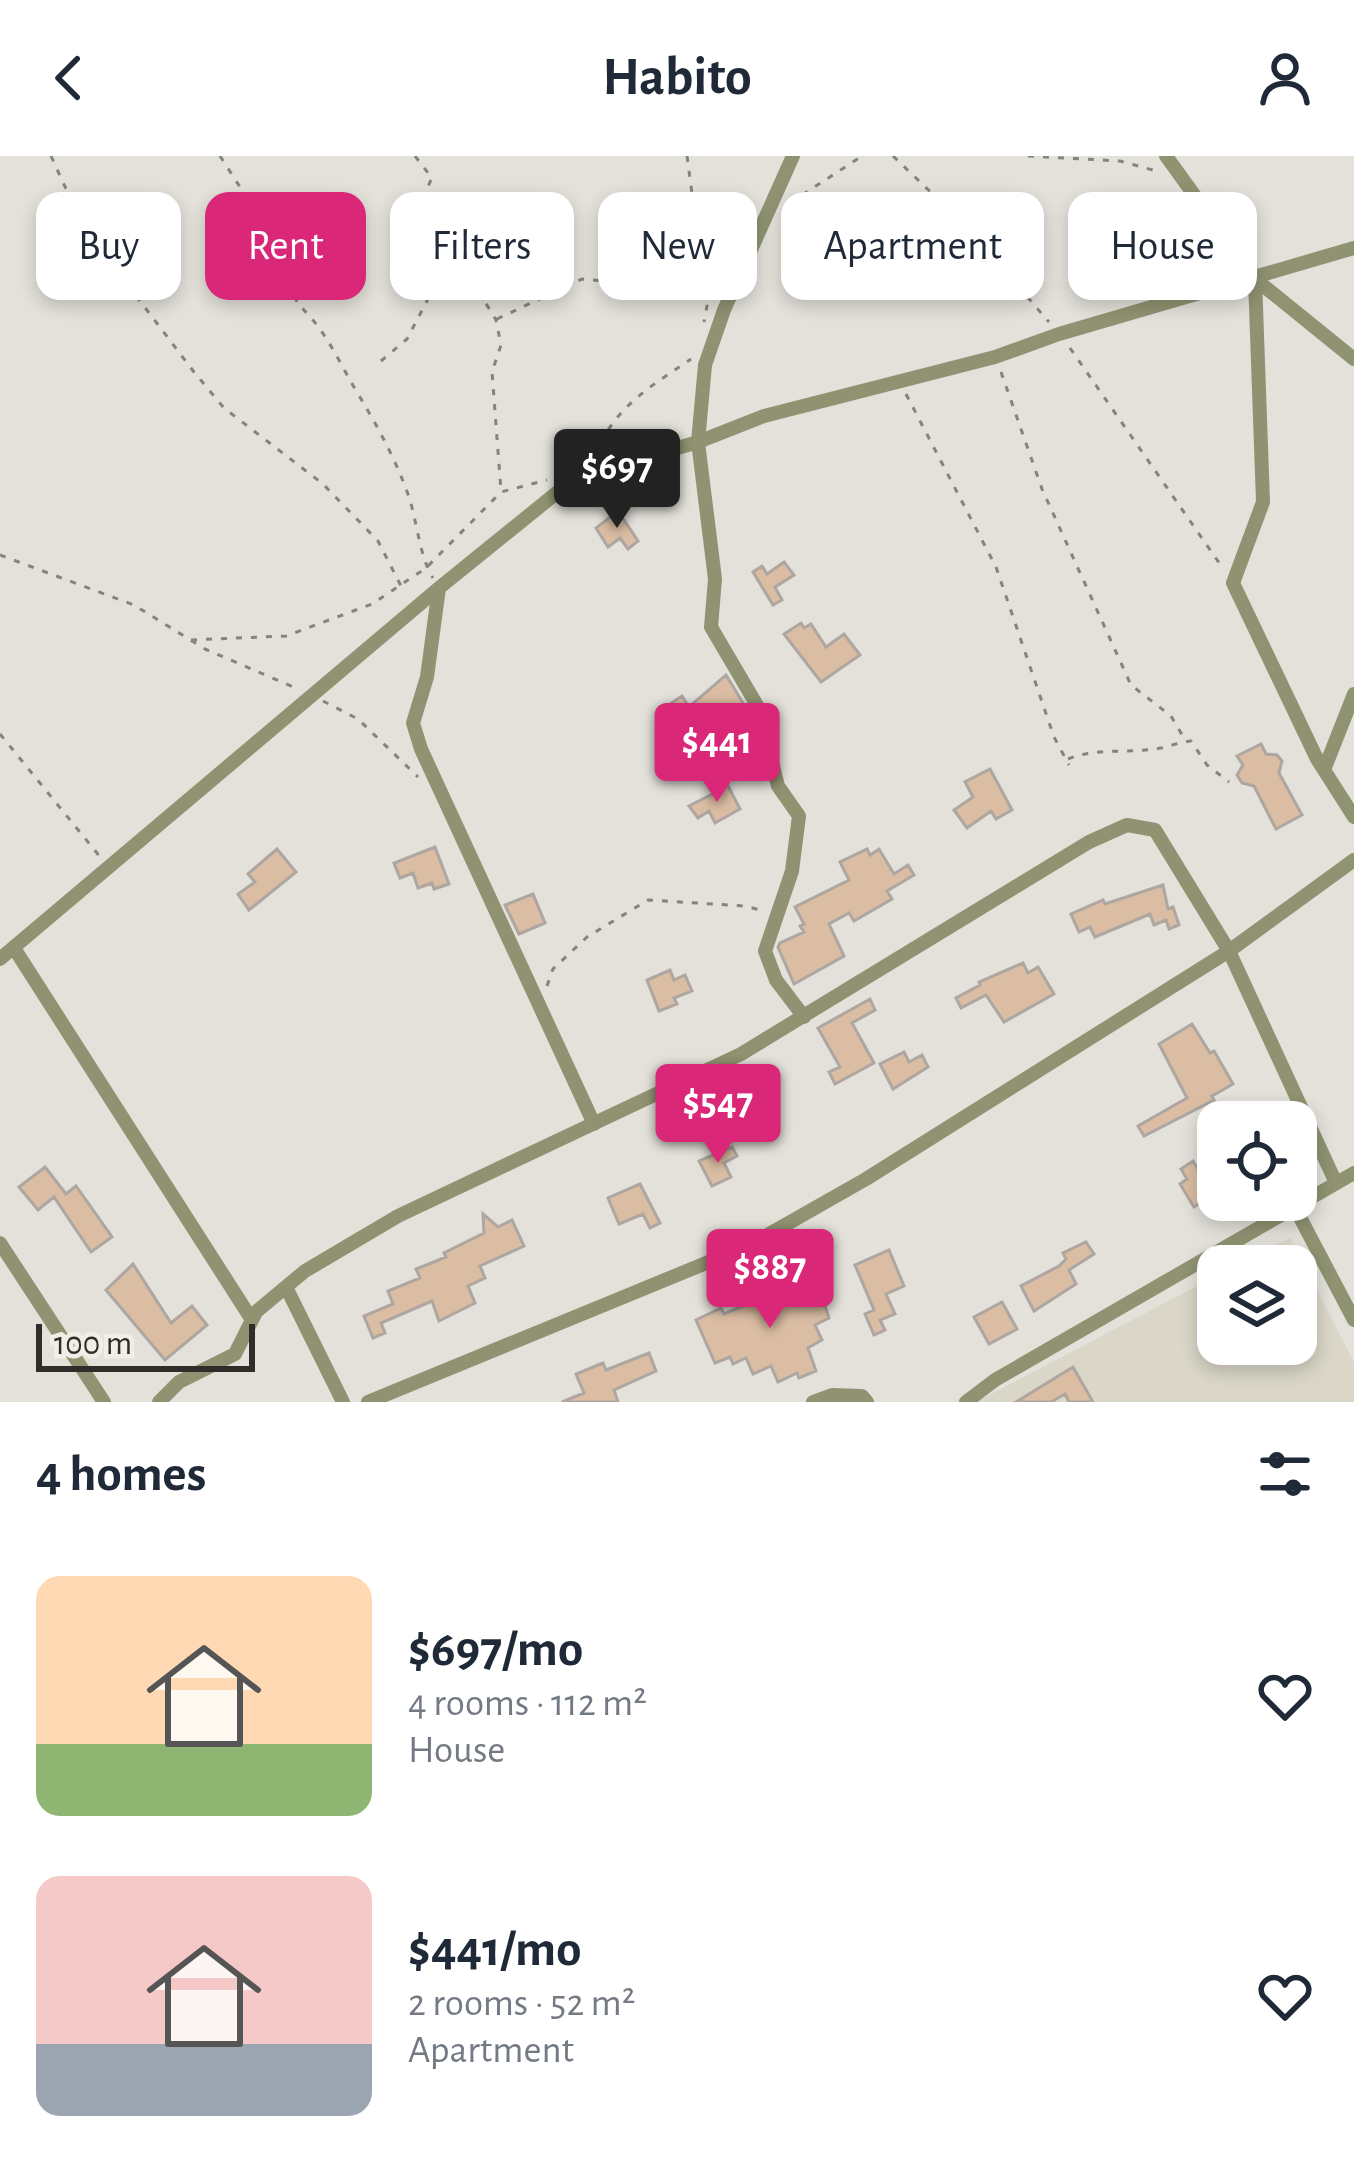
<!DOCTYPE html>
<html lang="en">
<head>
<meta charset="utf-8">
<style>
	body { margin:0; font-family:"Alegreya Sans",sans-serif; background:#f2f2f3; color:#1f2937; height:100vh; display:flex; flex-direction:column; font-size:45px; white-space:nowrap }
	* { box-sizing:border-box; margin:0 }
	p { font-size:39px; color:#747a83 }
	.icon { flex:none; width:66px; height:66px; fill:none; stroke:currentColor; stroke-width:2; stroke-linecap:round; stroke-linejoin:round }
	.map { position:relative; height:1246px; overflow:hidden }
	.details { display:flex; flex-direction:column; background:#fff; flex:1 }
	.details>* { flex:none }
	.top-card { position:absolute; left:36px; top:36px; width:1284px; height:108px; display:flex; gap:24px }
	.fabs { position:absolute; left:1197px; top:945px; display:grid; gap:24px }
	.fabs a { display:grid; place-items:center; width:120px; height:120px; border-radius:24px; background:#fff; box-shadow:0 6px 18px #0003; font-size:60px }
	.scale { position:absolute; left:36px; bottom:30px; width:219px; box-sizing:border-box; padding-left:12px; border:6px solid #2e2d2a; border-top:0; font-size:33px; line-height:42px; white-space:nowrap; color:#2e2d2a; -webkit-text-stroke:9px #f0eee7; paint-order:stroke }
	.price { position:absolute; translate:-50% -102px; padding:0 27px; border-radius:12px; background:#db2777; color:#fff; font-size:39px; line-height:78px; filter:drop-shadow(0 3px 6px #0008) }
	.price::after { content:''; position:absolute; left:50%; top:72px; width:36px; height:27px; margin-left:-18px; background:inherit; clip-path:polygon(0 0,100% 0,50% 100%) }
	.price.current { background:#222; color:#fff }
	ul { padding:0; list-style:none }
	li { display:flex; align-items:center; gap:36px; height:300px; padding:0 36px }
	li span { display:grid; place-items:center; flex:none; width:336px; height:240px; border-radius:24px; color:#555 }
	li>.icon { margin-inline-start:auto }
	span .icon { width:144px; height:144px; fill:#fffc; stroke-width:1 }
	li b { font-size:51px }
	h2 { display:flex; justify-content:space-between; align-items:center; height:144px; padding:0 36px; font-size:51px }
	.pill { padding:0 42px; border-radius:24px; background:#fff; box-shadow:0 6px 18px #0003; font-size:42px; line-height:108px }
	.pill.current { background:#db2777; color:#fff }
	header { display:flex; justify-content:space-between; align-items:center; height:156px; padding:0 36px; background:#fff; font-size:54px; font-weight:600 }
	.map>svg:first-child { display:block }
	.built { fill:#dad7c8 }
	.building { fill:#dbbda3; stroke:#ada6a1; stroke-width:3 }
	.lines { fill:none; stroke-linecap:round; stroke-linejoin:round }
	.path { stroke:#85837e; stroke-width:3; stroke-dasharray:6 9; stroke-linecap:butt }
	.street { stroke:#909371; stroke-width:14 }
</style>
</head>
<body>
<header><svg class="icon" aria-label="back" viewBox="0 0 24 24"><path d="M15 5l-7 7 7 7"/></svg>Habito<svg class="icon" aria-label="person" viewBox="0 0 24 24"><circle cx="12" cy="8" r="4"/><path d="M4 21q1-7 8-7t8 7"/></svg></header>
<div class="map">
<svg width="1354" height="1246" viewBox="0 0 1354 1246">
	<rect width="100%" height="100%" fill="#e3e1da"/>
	<!-- built -->
	<path class="built" d="M 1290,1082 L 1354,1206 L 1354,1246 L 976,1246 L 1218,1119 L 1218,1188 L 1296,1188 L 1296,1110 L 1236,1110 Z"/>
	<!-- building -->
	<path class="building" d="M 618,355 L 638,385 L 628,393 L 620,382 L 608,391 L 596,372 Z
		M 784,406 L 794,419 L 775,431 L 782,444 L 773,449 L 753,416 L 762,410 L 767,418 Z
		M 801,467 L 804,472 L 811,468 L 826,491 L 844,478 L 860,499 L 821,526 L 784,478 Z
		M 726,519 L 743,547 L 713,563 L 705,552 L 678,574 L 664,552 L 682,540 L 689,551 Z
		M 1261,588 L 1266,598 L 1277,599 L 1282,605 L 1279,617 L 1302,659 L 1276,673 L 1254,630 L 1242,627 L 1237,619 L 1243,609 L 1237,600 Z
		M 990,613 L 1012,654 L 996,663 L 991,655 L 967,672 L 954,654 L 973,641 L 965,626 Z
		M 728,630 L 740,653 L 715,667 L 709,655 L 698,662 L 689,650 Z
		M 435,691 L 449,728 L 434,733 L 432,727 L 418,732 L 413,717 L 400,722 L 394,707 Z
		M 277,693 L 296,716 L 249,754 L 238,738 L 255,726 L 248,718 Z
		M 867,693 L 870,699 L 879,693 L 894,718 L 908,709 L 914,719 L 887,735 L 892,743 L 854,765 L 849,757 L 829,768 L 844,800 L 794,828 L 778,791 L 780,787 L 804,776 L 800,770 L 804,768 L 795,751 L 849,724 L 840,706 Z
		M 1163,729 L 1168,753 L 1173,751 L 1179,769 L 1169,773 L 1166,764 L 1154,769 L 1150,758 L 1095,781 L 1090,771 L 1079,776 L 1071,758 L 1103,744 L 1105,748 Z
		M 533,738 L 545,767 L 519,778 L 505,749 Z
		M 1023,807 L 1028,817 L 1038,811 L 1054,838 L 1004,866 L 986,839 L 961,852 L 956,842 L 980,829 L 979,826 Z
		M 670,814 L 674,824 L 685,819 L 692,835 L 674,842 L 677,848 L 659,855 L 647,824 Z
		M 870,843 L 875,854 L 852,867 L 874,907 L 835,928 L 829,916 L 840,911 L 818,872 Z
		M 1192,868 L 1210,897 L 1214,895 L 1233,928 L 1212,940 L 1214,944 L 1144,980 L 1138,970 L 1187,942 L 1159,888 Z
		M 904,896 L 909,906 L 922,899 L 928,911 L 893,933 L 880,908 Z
		M 732,991 L 737,1000 L 724,1007 L 731,1021 L 712,1030 L 699,1005 Z
		M 1193,1005 L 1203,1021 L 1212,1015 L 1218,1025 L 1218,1036 L 1194,1051 L 1180,1028 L 1187,1023 L 1181,1013 Z
		M 45,1011 L 66,1038 L 76,1030 L 112,1081 L 91,1096 L 54,1041 L 38,1054 L 19,1031 Z
		M 640,1028 L 660,1067 L 650,1072 L 643,1058 L 619,1068 L 608,1042 Z
		M 483,1058 L 498,1071 L 512,1064 L 524,1090 L 480,1110 L 485,1122 L 468,1130 L 475,1147 L 439,1165 L 432,1145 L 381,1167 L 385,1177 L 373,1182 L 364,1160 L 393,1148 L 388,1135 L 420,1122 L 416,1113 L 446,1101 L 444,1097 L 484,1077 Z
		M 1086,1086 L 1094,1098 L 1069,1114 L 1076,1128 L 1034,1155 L 1021,1130 L 1059,1110 L 1066,1103 L 1063,1097 Z
		M 889,1094 L 904,1130 L 886,1138 L 895,1158 L 880,1164 L 885,1174 L 874,1179 L 865,1158 L 874,1154 L 855,1109 Z
		M 133,1108 L 171,1167 L 192,1150 L 207,1169 L 165,1204 L 106,1134 Z
		M 815,1119 L 829,1162 L 815,1169 L 822,1184 L 808,1192 L 816,1215 L 799,1222 L 797,1217 L 778,1226 L 771,1210 L 753,1218 L 746,1202 L 733,1208 L 730,1201 L 715,1207 L 696,1164 L 721,1152 L 724,1158 Z
		M 1002,1146 L 1017,1173 L 989,1188 L 974,1161 Z
		M 649,1197 L 656,1215 L 614,1234 L 618,1246 L 562,1246 L 584,1237 L 576,1218 L 603,1207 L 606,1214 Z
		M 1073,1211 L 1093,1246 L 1069,1246 L 1065,1238 L 1051,1246 L 1016,1246 Z"/>
	<g class="lines">
		<!-- path -->
		<path class="path" d="M 51,0 L 83,70 L 194,216 L 224,252 L 323,328 L 378,385 L 401,430
			M 220,0 L 302,127 L 296,146 C 327,176 334,197 354,231 C 376,268 395,301 409,341 C 417,366 420,402 433,422
			M 415,0 L 432,22 L 419,49 L 425,74 L 468,118 L 496,164 L 501,189 L 492,216 L 501,335
			M 687,0 L 707,150 L 704,166
			M 893,0 L 964,68 L 1049,166
			M 1028,0 L 1120,5 L 1160,16
			M 790,47 L 862,0
			M 497,163 L 582,123 L 606,125 L 607,100 L 699,90
			M 1070,192 L 1222,411
			M 381,205 L 407,183 L 450,101
			M 1001,216 L 1042,333 L 1131,529 L 1171,560 L 1185,584
			M 906,238 L 996,411 L 1054,581 L 1069,609
			M 594,300 C 616,250 647,233 691,203
			M 0,399 L 134,449 L 205,493 L 298,533
			M 191,484 L 286,480 L 372,448 L 426,412 L 501,336 L 547,324
			M 323,545 L 358,563 L 418,621
			M 0,578 L 101,702
			M 1068,603 C 1098,591 1129,598 1161,592 C 1171,590 1180,586 1191,585 L 1207,609 L 1229,626
			M 547,830 L 553,813 L 587,781 L 648,744 L 744,750 L 765,755"/>
		<!-- street -->
		<path class="street" d="M 793,0 L 724,154 L 705,209 L 698,286 L 715,423 L 711,471 L 758,551 L 778,630 L 799,660 L 792,715 L 765,795 L 776,824 L 804,861
			M 1166,0 L 1255,123 L 1354,203
			M 1255,123 L 1263,346 L 1233,427 L 1317,603 L 1354,661
			M 439,432 L 427,521 L 413,567 L 421,593 L 594,968
			M 1324,614 L 1354,538
			M 14,792 L 252,1164
			M 0,803 L 439,432 L 575,322 L 698,286 L 764,260 L 995,201 L 1059,178 L 1354,92
			M 1294,1050 L 1354,1164
			M 0,1087 L 104,1246
			M 286,1131 L 343,1246
			M 159,1246 L 179,1226 L 235,1198 L 256,1156 L 305,1115 L 398,1060 L 741,898 L 1089,686 L 1127,669 L 1155,674 L 1229,795 L 1336,1027
			M 368,1246 L 750,1089 L 866,1023 L 1229,795 L 1354,704
			M 813,1246 L 832,1239 L 862,1240 L 867,1246
			M 966,1246 L 995,1224 L 1354,1017"/>
	</g>
</svg>
<div class="fabs">
<a><svg class="icon" aria-label="locate" viewBox="0 0 24 24"><circle cx="12" cy="12" r="6"/><path d="M12 2v4M12 18v4M2 12h4M18 12h4"/></svg></a>
<a><svg class="icon" aria-label="layers" viewBox="0 0 24 24"><path d="M12 4l9 5-9 5-9-5zM3 14l9 5 9-5"/></svg></a>
</div>
<div class="scale">100 m</div>
<b class="price current" style="left:617px;top:375px">$697</b>
<b class="price" style="left:717px;top:649px">$441</b>
<b class="price" style="left:718px;top:1010px">$547</b>
<b class="price" style="left:770px;top:1175px">$887</b>
<div class="top-card">
<a class="pill">Buy</a>
<a class="pill current">Rent</a>
<a class="pill">Filters</a>
<a class="pill">New</a>
<a class="pill">Apartment</a>
<a class="pill">House</a>
</div>
</div>
<section class="details">
<h2>4 homes<svg class="icon" aria-label="filters" viewBox="0 0 24 24"><path d="M4 7h16M4 17h16"/><circle cx="9" cy="7" r="2"/><circle cx="15" cy="17" r="2"/></svg></h2>
<ul>
<li><span style="background:linear-gradient(#ffd9b3 70%,#8fb573 0)"><svg class="icon" aria-label="home" viewBox="0 0 24 24"><path d="M3 11l9-7 9 7M6 9v11h12V9"/></svg></span><div><b>$697/mo</b><p>4 rooms · 112 m²</p><p>House</p></div><svg class="icon" aria-label="heart" viewBox="0 0 24 24"><path d="M12 20l-8-8c-3-5 5-10 8-4 3-6 11-1 8 4z"/></svg></li>
<li><span style="background:linear-gradient(#f6c9c9 70%,#9aa5b1 0)"><svg class="icon" aria-label="home" viewBox="0 0 24 24"><path d="M3 11l9-7 9 7M6 9v11h12V9"/></svg></span><div><b>$441/mo</b><p>2 rooms · 52 m²</p><p>Apartment</p></div><svg class="icon" aria-label="heart" viewBox="0 0 24 24"><path d="M12 20l-8-8c-3-5 5-10 8-4 3-6 11-1 8 4z"/></svg></li>
</ul>
</section>
</body>
</html>
